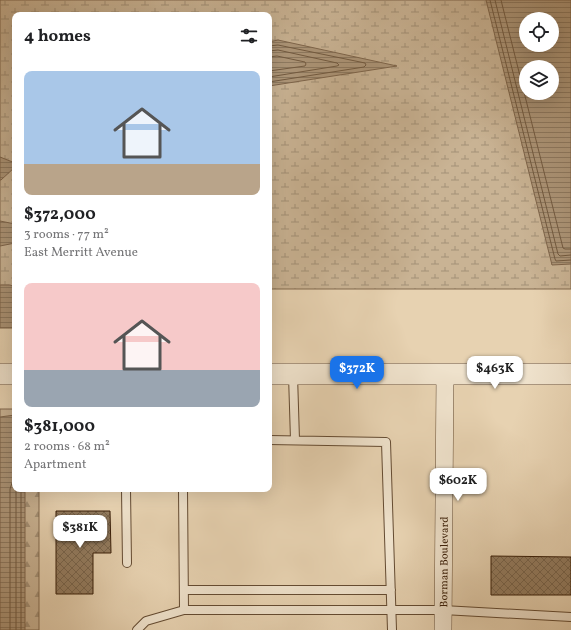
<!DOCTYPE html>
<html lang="en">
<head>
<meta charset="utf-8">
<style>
	body { margin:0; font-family:Vollkorn,serif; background:#f2f2f2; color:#202124; height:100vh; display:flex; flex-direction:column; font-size:15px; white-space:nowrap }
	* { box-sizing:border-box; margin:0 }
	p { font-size:13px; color:#757577 }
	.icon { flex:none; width:22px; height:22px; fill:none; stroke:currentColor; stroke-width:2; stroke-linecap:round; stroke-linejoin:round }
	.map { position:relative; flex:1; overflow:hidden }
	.details { position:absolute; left:12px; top:12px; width:260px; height:480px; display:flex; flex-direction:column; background:#fff; border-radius:8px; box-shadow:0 4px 16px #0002 }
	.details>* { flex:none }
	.fabs { position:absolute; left:519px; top:12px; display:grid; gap:8px }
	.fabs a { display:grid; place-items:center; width:40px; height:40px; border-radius:50%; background:#fff; box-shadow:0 4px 16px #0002; font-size:20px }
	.price { position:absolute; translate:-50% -34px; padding:0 9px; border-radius:8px; background:#fff; color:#222; font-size:13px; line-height:26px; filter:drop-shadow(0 1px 2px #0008) }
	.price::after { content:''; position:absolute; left:50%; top:24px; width:12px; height:9px; margin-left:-6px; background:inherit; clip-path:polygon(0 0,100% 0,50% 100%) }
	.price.active { background:#1a73e8; color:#fff }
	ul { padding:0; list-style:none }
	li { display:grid; align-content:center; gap:8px; height:212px; padding:0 12px }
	li span { display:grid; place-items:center; height:124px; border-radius:8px; color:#555 }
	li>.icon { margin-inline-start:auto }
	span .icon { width:72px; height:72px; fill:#fffc; stroke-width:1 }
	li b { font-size:17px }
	h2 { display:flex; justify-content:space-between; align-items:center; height:48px; padding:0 12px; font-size:17px }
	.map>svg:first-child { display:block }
	.forest { fill:url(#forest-firs); stroke:#81684e }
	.wetland { fill:url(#wetland-marsh); stroke:#81684e; fill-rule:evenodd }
	.water { fill:url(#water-rules); stroke:#7e654b; fill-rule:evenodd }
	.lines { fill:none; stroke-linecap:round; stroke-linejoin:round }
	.shore { stroke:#725a40; stroke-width:1 }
	.building { fill:url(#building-cross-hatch); stroke:#391e08 }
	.service-casing { stroke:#644b32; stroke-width:10 }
	.minor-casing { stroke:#644b32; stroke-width:18 }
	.tertiary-casing { stroke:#644b32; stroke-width:22 }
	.service { stroke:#efe2cc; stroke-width:8 }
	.minor { stroke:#efe2cc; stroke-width:17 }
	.tertiary { stroke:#efe2cc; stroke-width:21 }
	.labels { text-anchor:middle; stroke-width:3; stroke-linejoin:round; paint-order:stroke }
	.street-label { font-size:11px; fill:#391e08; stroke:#efe2cc }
</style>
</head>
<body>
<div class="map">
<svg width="571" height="630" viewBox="0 0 571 630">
	<defs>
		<pattern id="forest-firs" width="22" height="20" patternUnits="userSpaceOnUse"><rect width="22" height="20" fill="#c9b394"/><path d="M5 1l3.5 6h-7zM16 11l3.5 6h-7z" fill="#a49177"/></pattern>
		<pattern id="wetland-marsh" width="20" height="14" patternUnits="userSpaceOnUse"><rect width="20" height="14" fill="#c9b394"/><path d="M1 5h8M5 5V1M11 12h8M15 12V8" fill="none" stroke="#a49177"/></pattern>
		<pattern id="water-rules" width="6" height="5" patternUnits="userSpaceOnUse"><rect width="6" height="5" fill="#ac9578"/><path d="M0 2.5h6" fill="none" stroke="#8d7960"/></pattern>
		<pattern id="building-cross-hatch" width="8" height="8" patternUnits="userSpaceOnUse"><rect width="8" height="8" fill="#937c60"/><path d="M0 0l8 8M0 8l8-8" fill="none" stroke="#79654d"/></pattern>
	</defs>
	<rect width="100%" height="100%" fill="#e7d2b1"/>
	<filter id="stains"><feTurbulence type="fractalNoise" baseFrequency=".005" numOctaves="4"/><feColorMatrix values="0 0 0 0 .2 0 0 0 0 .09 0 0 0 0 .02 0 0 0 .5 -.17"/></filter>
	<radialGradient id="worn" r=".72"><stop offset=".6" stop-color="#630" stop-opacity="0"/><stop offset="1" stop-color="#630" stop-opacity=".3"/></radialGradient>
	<!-- forest -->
	<path class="forest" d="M 0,409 L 15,409 L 15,489 L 39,489 L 39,630 L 0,630 Z"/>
	<!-- wetland -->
	<path class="wetland" d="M 0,0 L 571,0 L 571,289 L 269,289 L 269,15 L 15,15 L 15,289 L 0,289 ZM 526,19 L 552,19 L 552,45 L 526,45 ZM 526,67 L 552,67 L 552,93 L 526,93 Z"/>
	<!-- water -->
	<path class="water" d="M 486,0 L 571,0 L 571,264 L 552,265 ZM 526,19 L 552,19 L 552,45 L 526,45 ZM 526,67 L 552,67 L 552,93 L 526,93 Z
		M 278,40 L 397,66 L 269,86 L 269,42 Z
		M 0,157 L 15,163 L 15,167 L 1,180 L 0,180 Z
		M 0,221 L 15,224 L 15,243 L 0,246 Z
		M 0,285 L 10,285 L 15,287 L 15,328 L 0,328 Z
		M 15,415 L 15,489 L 25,489 L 25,630 L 0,630 L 0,417 Z"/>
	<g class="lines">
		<!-- shore -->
		<path class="shore" d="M 490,0 L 555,259 L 556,261 L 571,260
			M 495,0 L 558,254 L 560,256 L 571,255
			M 501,0 L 563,248 L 565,249 L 571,249
			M 269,46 L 278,45 L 365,63 L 366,65 L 364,67 L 269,82
			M 269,51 L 278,50 L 337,63 L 339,65 L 337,66 L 269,77
			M 269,57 L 277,56 L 305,62 L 306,64 L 305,66 L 269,71
			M 10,630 L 10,489 L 12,483 L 15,479
			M 16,630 L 16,489
			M 21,630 L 21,489"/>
	</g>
	<!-- building -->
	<path class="building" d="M 56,511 L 110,511 L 111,553 L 93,553 L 93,594 L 56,594 Z
		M 491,556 L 571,557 L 571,595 L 491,595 Z"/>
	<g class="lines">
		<defs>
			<path id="service" d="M 293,375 L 295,440
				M 269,440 L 386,442 L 392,630
				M 126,489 L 127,563
				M 183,489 L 184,610 L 443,610 L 571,617
				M 184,590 L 391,590
				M 137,630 L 146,621 L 184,610"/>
			<g id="minor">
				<path id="s1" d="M 443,630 L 445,374"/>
			</g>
			<path id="tertiary" d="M 0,374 L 15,374
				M 269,374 L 571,374"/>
		</defs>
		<!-- service casing -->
		<use href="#service" class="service-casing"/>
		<!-- minor casing -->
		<use href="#minor" class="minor-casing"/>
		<!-- tertiary casing -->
		<use href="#tertiary" class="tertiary-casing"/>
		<!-- service -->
		<use href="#service" class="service"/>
		<!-- minor -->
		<use href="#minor" class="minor"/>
		<!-- tertiary -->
		<use href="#tertiary" class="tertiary"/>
	</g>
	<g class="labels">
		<!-- street labels -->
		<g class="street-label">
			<text dy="4" stroke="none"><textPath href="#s1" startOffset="68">Borman Boulevard</textPath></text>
		</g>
	</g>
	<rect width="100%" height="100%" filter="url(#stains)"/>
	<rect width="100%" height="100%" fill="url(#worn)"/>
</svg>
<div class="fabs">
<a><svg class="icon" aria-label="locate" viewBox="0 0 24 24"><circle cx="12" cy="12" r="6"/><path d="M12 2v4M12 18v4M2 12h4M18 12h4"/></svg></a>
<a><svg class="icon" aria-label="layers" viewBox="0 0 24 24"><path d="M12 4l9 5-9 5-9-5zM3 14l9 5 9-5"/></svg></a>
</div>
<b class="price active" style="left:357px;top:390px">$372K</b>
<b class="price" style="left:495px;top:390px">$463K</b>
<b class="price" style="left:458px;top:502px">$602K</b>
<b class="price" style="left:80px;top:549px">$381K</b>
<section class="details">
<h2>4 homes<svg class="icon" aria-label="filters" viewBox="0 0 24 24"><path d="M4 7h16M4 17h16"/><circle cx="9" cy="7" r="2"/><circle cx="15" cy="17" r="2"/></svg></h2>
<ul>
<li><span style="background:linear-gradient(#a9c7e8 75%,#b9a48a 0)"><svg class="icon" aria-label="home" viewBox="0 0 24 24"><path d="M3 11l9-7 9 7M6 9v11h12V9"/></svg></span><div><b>$372,000</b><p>3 rooms · 77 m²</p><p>East Merritt Avenue</p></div></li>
<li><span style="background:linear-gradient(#f6c9c9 70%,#9aa5b1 0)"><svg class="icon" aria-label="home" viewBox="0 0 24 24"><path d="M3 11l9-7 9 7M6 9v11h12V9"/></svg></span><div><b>$381,000</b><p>2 rooms · 68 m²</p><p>Apartment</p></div></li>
</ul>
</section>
</div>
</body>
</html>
